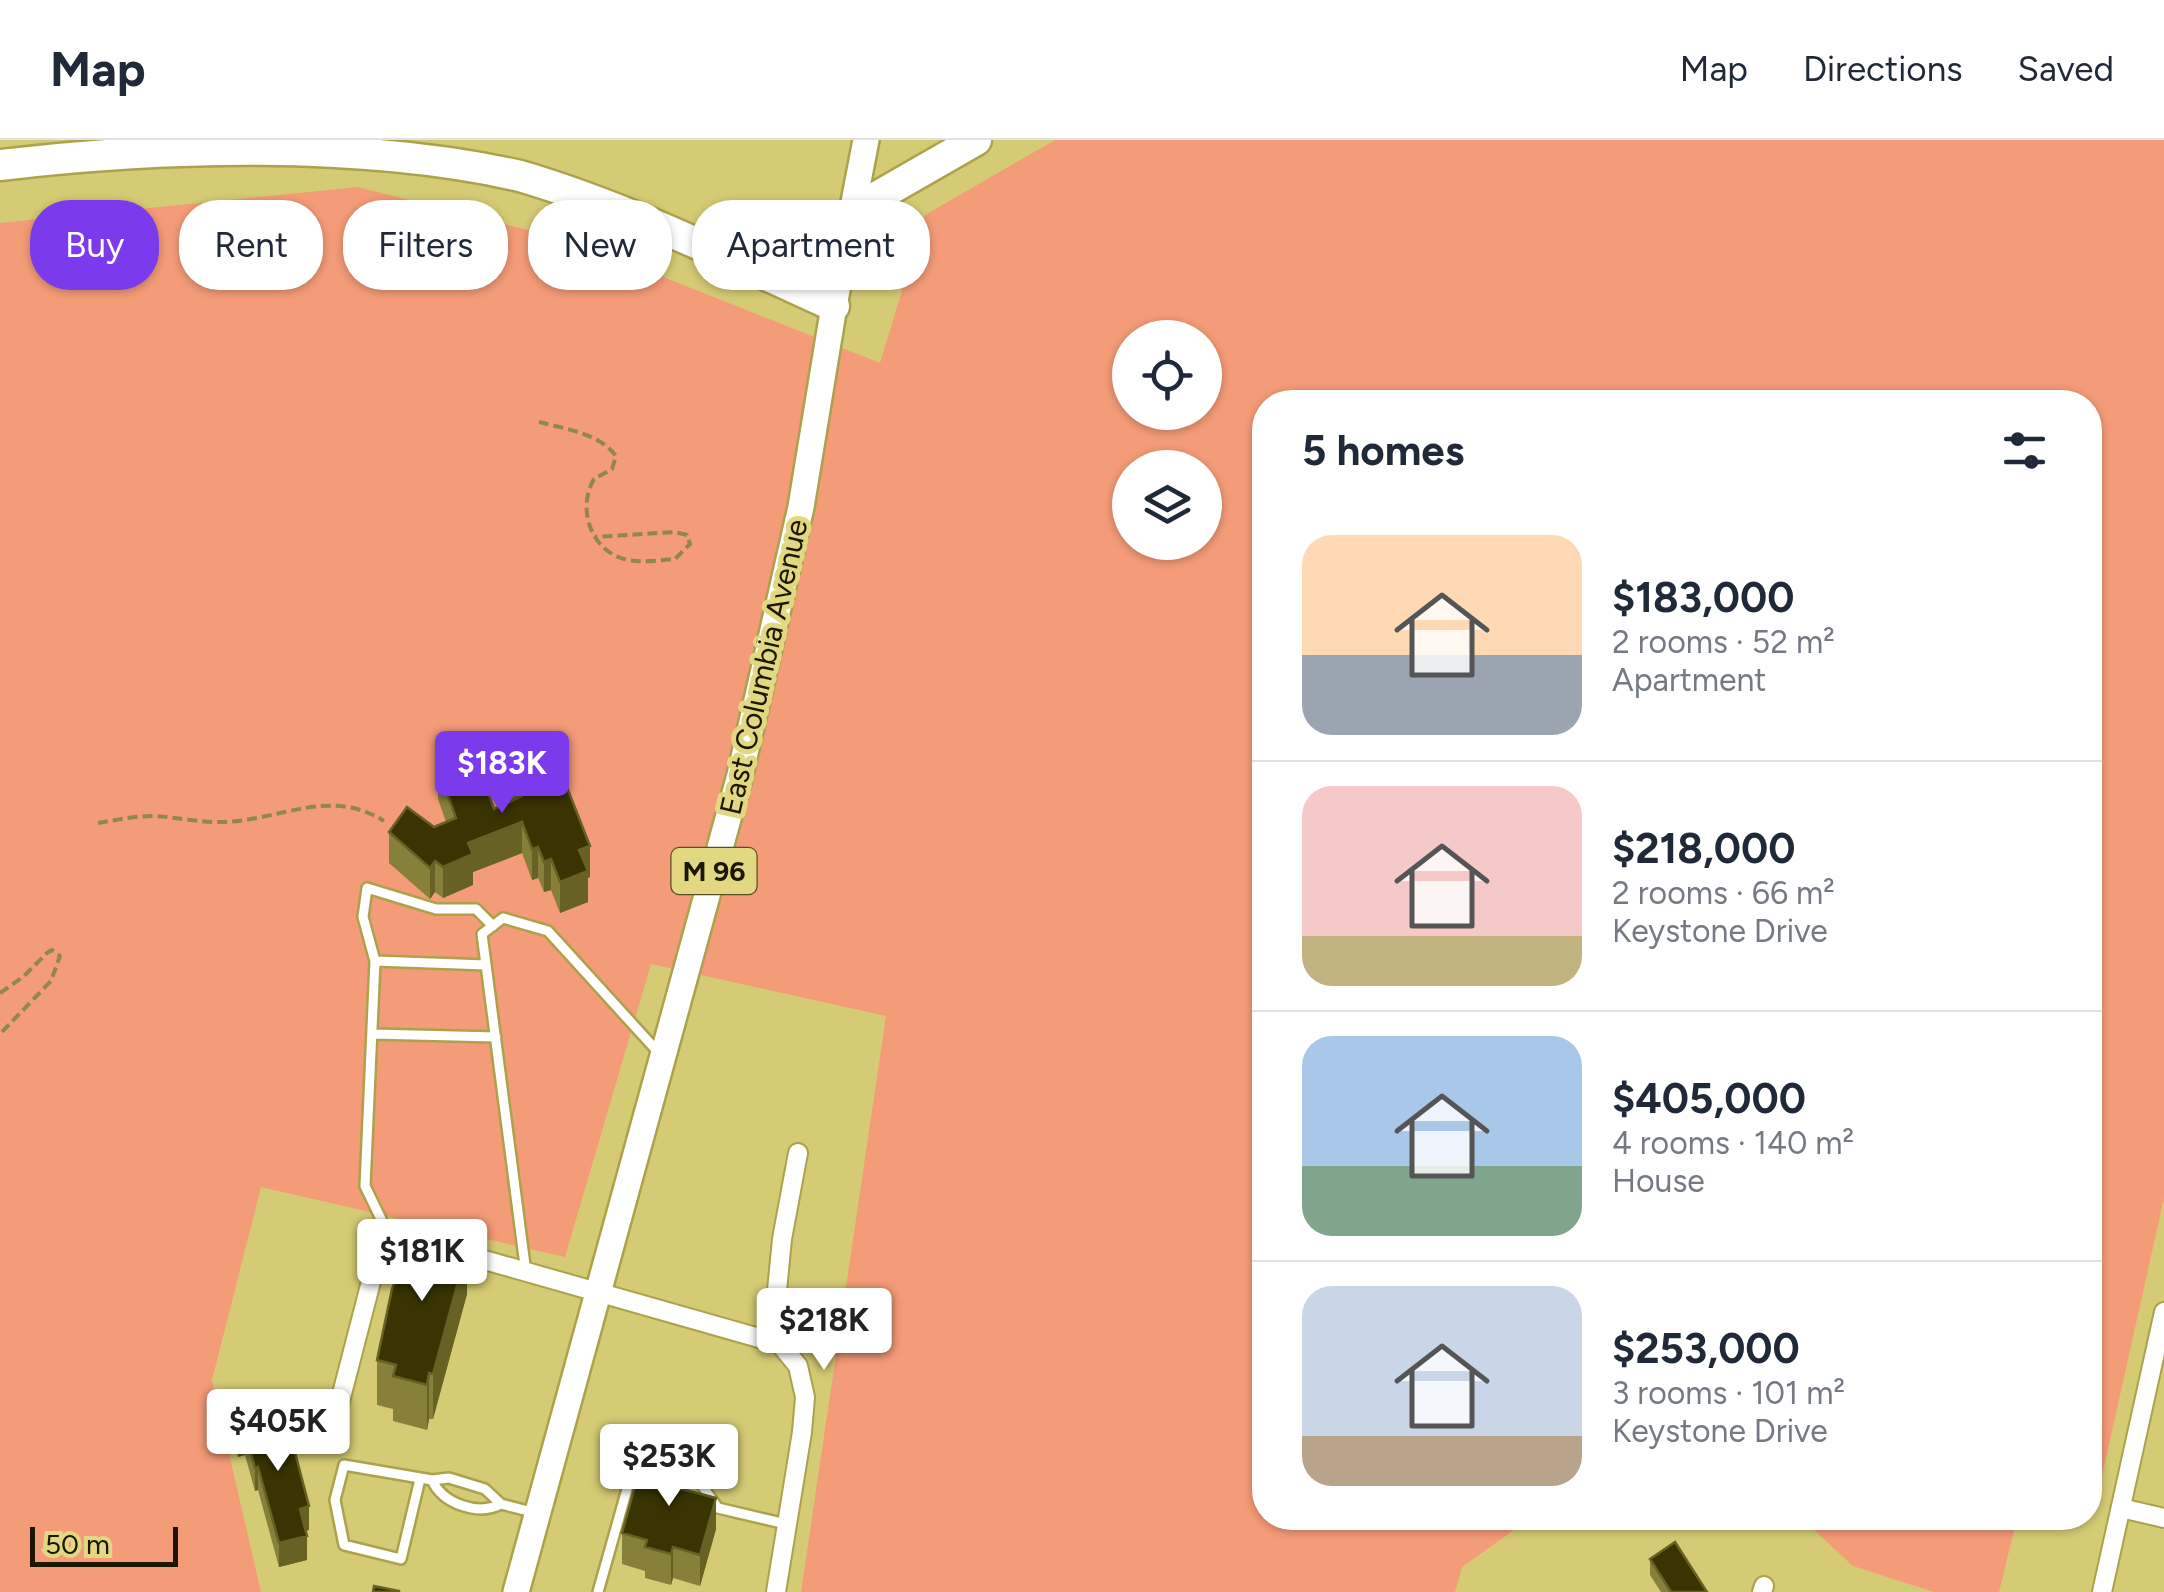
<!DOCTYPE html>
<html lang="en">
<head>
<meta charset="utf-8">
<style>
	body { margin:0; font-family:Figtree,sans-serif; background:#f6f6f7; color:#1f2937; height:100vh; display:flex; flex-direction:column; font-size:38px; white-space:nowrap }
	* { box-sizing:border-box; margin:0 }
	p { font-size:32px; color:#747a83 }
	.icon { flex:none; width:55px; height:55px; fill:none; stroke:currentColor; stroke-width:2; stroke-linecap:round; stroke-linejoin:round }
	.map { position:relative; flex:1; overflow:hidden }
	.drawer { position:absolute; left:1252px; top:250px; width:850px; height:1140px; display:flex; flex-direction:column; background:#fff; border-radius:40px; box-shadow:0 2px 8px #0004 }
	.drawer>* { flex:none }
	.hud { position:absolute; left:30px; top:60px; width:950px; height:90px; display:flex; gap:20px }
	.tools { position:absolute; left:1112px; top:180px; display:grid; gap:20px }
	.tools a { display:grid; place-items:center; width:110px; height:110px; border-radius:50%; background:#fff; box-shadow:0 2px 8px #0004; font-size:50px }
	.scale { position:absolute; left:30px; bottom:25px; width:148px; box-sizing:border-box; padding-left:10px; border:5px solid #1a1600; border-top:0; font-size:28px; line-height:35px; white-space:nowrap; color:#1a1600; -webkit-text-stroke:8px #e2d881; paint-order:stroke }
	.price { position:absolute; translate:-50% -85px; padding:0 22px; border-radius:10px; background:#fff; color:#222; font-size:32px; line-height:65px; filter:drop-shadow(0 2px 5px #0008) }
	.price::after { content:''; position:absolute; left:50%; top:60px; width:30px; height:22px; margin-left:-15px; background:inherit; clip-path:polygon(0 0,100% 0,50% 100%) }
	.price.selected { background:#7c3aed; color:#fff }
	ul { padding:0; list-style:none }
	li { display:flex; align-items:center; gap:30px; height:250px; padding:0 50px }
	li+li { border-top:2px solid #e0e1e3 }
	li span { display:grid; place-items:center; flex:none; width:280px; height:200px; border-radius:30px; color:#555 }
	li>.icon { margin-inline-start:auto }
	span .icon { width:120px; height:120px; fill:#fffc; stroke-width:1 }
	li b { font-size:42px }
	h2 { display:flex; justify-content:space-between; align-items:center; height:120px; padding:0 50px; font-size:42px }
	.tag { padding:0 35px; border-radius:40px; background:#fff; box-shadow:0 2px 8px #0004; font-size:35px; line-height:90px }
	.tag.selected { background:#7c3aed; color:#fff }
	header { display:flex; align-items:center; gap:60px; box-sizing:border-box; height:140px; padding:0 50px; background:#fff; border-bottom:2px solid #e0e1e3 }
	header strong { font-size:48px }
	nav { display:flex; gap:55px; margin-inline-start:auto; font-size:35px }
	.map>svg:first-child { display:block }
	.green { fill:#f49b77; fill-rule:evenodd }
	.lines { fill:none; stroke-linecap:round; stroke-linejoin:round }
	.lane-casing { stroke:#aba24b; stroke-width:14 }
	.street-casing { stroke:#aba24b; stroke-width:22 }
	.primary-casing { stroke:#aba24b; stroke-width:30 }
	.highway-casing { stroke:#aba24b; stroke-width:35 }
	.path { stroke:#908849; stroke-width:4; stroke-dasharray:10 5; stroke-linecap:butt }
	.lane { stroke:#fff; stroke-width:9 }
	.street { stroke:#fff; stroke-width:18 }
	.primary { stroke:#fff; stroke-width:25 }
	.highway { stroke:#fff; stroke-width:30 }
	.wall { fill:#87803b }
	.shaded-wall { fill:#686124 }
	.building { fill:#393402; stroke:#686124; stroke-width:2.5 }
	.labels { text-anchor:middle; stroke-width:10; stroke-linejoin:round; paint-order:stroke }
	.shield { fill:#e2d881; stroke:#565027; stroke-width:2.5 }
	.shield-label { font-size:28px; font-weight:bold; fill:#1a1600 }
	.street-label { font-size:30px; fill:#1a1600; stroke:#e2d881 }
</style>
</head>
<body>
<header>
<strong>Map</strong>
<nav><a>Map</a><a>Directions</a><a>Saved</a></nav>
</header>
<div class="map">
<svg width="2164" height="1452" viewBox="0 0 2164 1452">
	<rect width="100%" height="100%" fill="#d5cb74"/>
	<!-- green -->
	<path class="green" d="M 1055,0 L 2164,0 L 2164,1058 L 2100,1345 L 2090,1344 L 2090,262 L 1265,262 L 1265,1378 L 1531,1378 L 1462,1427 L 1455,1452 L 801,1452 L 886,876 L 651,824 L 565,1117 L 261,1047 L 212,1240 L 261,1452 L 0,1452 L 0,83 L 358,47 L 575,102 L 880,223 L 925,75 ZM 1130,198 L 1205,198 L 1205,272 L 1130,272 ZM 1130,328 L 1205,328 L 1205,402 L 1130,402 Z
		M 1801,1378 L 2017,1378 L 1999,1452 L 1934,1452 L 1853,1426 Z"/>
	<g class="lines">
		<defs>
			<path id="lane" d="M 375,821 L 363,777 L 367,748 L 436,769 L 476,769 L 493,786
				M 372,894 L 496,897
				M 381,1100 L 381,1079 L 365,1046 L 375,821 L 486,825
				M 526,1133 L 482,794 L 503,778 L 548,791 L 658,912
				M 677,1329 L 693,1333 L 718,1368 L 786,1384
				M 420,1339 L 401,1419 L 344,1405 L 335,1360 L 344,1325 L 432,1340 L 449,1338 L 485,1349 L 501,1364
				M 432,1340 C 443,1364 478,1376 501,1364 L 536,1373
				M 598,1452 L 629,1342 L 657,1325 L 662,1326"/>
			<path id="street" d="M 337,1273 L 381,1103 L 393,1094 L 780,1204
				M 2121,1368 L 2164,1378
				M 776,1452 L 802,1292 L 805,1257 L 798,1226 L 780,1204 L 775,1171 L 782,1099 L 798,1013
				M 1762,1452 L 1764,1446
				M 2102,1452 L 2164,1172"/>
			<path id="primary" d="M 516,1452 L 740,635 L 801,367 L 834,166 L 866,0"/>
			<path id="highway" d="M 0,25 C 164,6 360,0 520,36 C 629,68 730,119 834,166
				M 854,70 L 976,0"/>
		</defs>
		<!-- lane casing -->
		<use href="#lane" class="lane-casing"/>
		<!-- street casing -->
		<use href="#street" class="street-casing"/>
		<!-- primary casing -->
		<use href="#primary" class="primary-casing"/>
		<!-- highway casing -->
		<use href="#highway" class="highway-casing"/>
		<!-- path -->
		<path class="path" d="M 539,282 C 565,289 599,293 616,316 L 612,329 L 594,339 C 576,370 592,413 628,420 C 643,423 660,420 675,419 L 690,404 L 687,395 L 675,392 L 595,397
			M 98,683 C 116,680 135,676 153,676 C 177,677 200,683 224,682 C 281,680 330,647 384,681
			M 0,853 L 23,837 L 47,813 L 52,810 L 60,816 L 51,841 L 0,894"/>
		<!-- lane -->
		<use href="#lane" class="lane"/>
		<!-- street -->
		<use href="#street" class="street"/>
		<!-- primary -->
		<use href="#primary" class="primary"/>
		<!-- highway -->
		<use href="#highway" class="highway"/>
	</g>
	<!-- wall -->
	<path class="wall" d="M 510,626 L 590,737 L 588,738 L 588,762 L 560,773 L 551,750 L 544,752 L 538,738 L 532,740 L 522,713 L 473,732 L 473,745 L 443,758 L 435,752 L 430,759 L 389,723 L 389,692 L 434,687 L 446,682 L 438,659 L 438,628 L 494,669 L 511,661 L 510,657 Z
		M 467,1096 L 467,1154 L 433,1279 L 429,1279 L 427,1290 L 393,1281 L 393,1269 L 377,1265 L 377,1220 L 431,1099 Z
		M 234,1279 L 259,1285 L 309,1390 L 306,1391 L 307,1420 L 279,1427 L 258,1350 L 255,1351 L 245,1315 L 238,1317 L 234,1302 Z
		M 648,1342 L 687,1348 L 686,1350 L 716,1389 L 700,1446 L 673,1438 L 671,1445 L 645,1438 L 645,1431 L 622,1424 L 622,1393 Z
		M 1650,1419 L 1707,1452 L 1661,1452 L 1650,1435 Z"/>
	<!-- shaded-wall -->
	<path class="shaded-wall" d="M 522,682 L 522,713 L 473,732 L 473,745 L 443,758 L 443,727 L 468,703 Z
		M 590,706 L 590,737 L 588,738 L 588,762 L 560,773 L 560,742 L 579,710 Z
		M 538,707 L 538,738 L 532,740 L 532,709 Z
		M 551,719 L 551,750 L 544,752 L 544,722 Z
		M 435,721 L 435,752 L 430,759 L 430,728 Z
		M 467,1096 L 467,1154 L 433,1279 L 433,1234 Z
		M 429,1233 L 429,1279 L 427,1290 L 427,1245 Z
		M 245,1291 L 245,1315 L 238,1317 L 238,1293 Z
		M 687,1317 L 687,1348 L 678,1379 L 678,1348 Z
		M 258,1327 L 258,1350 L 255,1351 L 255,1328 Z
		M 716,1358 L 716,1389 L 700,1446 L 700,1415 Z
		M 309,1366 L 309,1390 L 300,1392 L 300,1369 Z
		M 307,1396 L 307,1420 L 279,1427 L 279,1403 Z
		M 673,1407 L 673,1438 L 671,1445 L 671,1414 Z"/>
	<!-- building -->
	<path class="building" d="M 552,609 L 590,706 L 579,710 L 588,731 L 560,742 L 551,719 L 544,722 L 538,707 L 532,709 L 522,682 L 468,703 L 473,714 L 443,727 L 435,721 L 430,728 L 389,692 L 407,667 L 434,687 L 456,678 L 438,628 L 473,615 L 494,669 L 522,656 L 510,626 Z
		M 434,1087 L 467,1096 L 463,1108 L 467,1109 L 433,1234 L 429,1233 L 427,1245 L 393,1236 L 396,1225 L 377,1220 L 392,1149 L 412,1093 L 431,1099 Z
		M 256,1273 L 259,1285 L 286,1278 L 309,1366 L 300,1369 L 307,1396 L 279,1403 L 258,1327 L 255,1328 L 245,1291 L 238,1293 L 234,1279 Z
		M 657,1309 L 687,1317 L 678,1348 L 716,1358 L 700,1415 L 673,1407 L 671,1414 L 645,1407 L 647,1400 L 622,1393 L 637,1339 L 648,1342 Z
		M 1675,1402 L 1707,1452 L 1671,1452 L 1650,1419 Z
		M 374,1446 L 399,1451 L 399,1452 L 373,1452 Z"/>
	<g class="labels">
		<!-- shield labels -->
		<rect class="shield" x="671.5" y="708" width="85" height="46" rx="8"/>
		<g class="shield-label">
			<text x="714" y="741">M 96</text>
		</g>
		<!-- street labels -->
		<g class="street-label">
			<text transform="translate(764 527) rotate(-77)" y="10">East Columbia Avenue</text>
		</g>
	</g>
</svg>
<div class="tools">
<a><svg class="icon" aria-label="locate" viewBox="0 0 24 24"><circle cx="12" cy="12" r="6"/><path d="M12 2v4M12 18v4M2 12h4M18 12h4"/></svg></a>
<a><svg class="icon" aria-label="layers" viewBox="0 0 24 24"><path d="M12 4l9 5-9 5-9-5zM3 14l9 5 9-5"/></svg></a>
</div>
<div class="scale">50 m</div>
<b class="price selected" style="left:502px;top:676px">$183K</b>
<b class="price" style="left:422px;top:1164px">$181K</b>
<b class="price" style="left:824px;top:1233px">$218K</b>
<b class="price" style="left:278px;top:1334px">$405K</b>
<b class="price" style="left:669px;top:1369px">$253K</b>
<div class="hud">
<a class="tag selected">Buy</a>
<a class="tag">Rent</a>
<a class="tag">Filters</a>
<a class="tag">New</a>
<a class="tag">Apartment</a>
</div>
<section class="drawer">
<h2>5 homes<svg class="icon" aria-label="filters" viewBox="0 0 24 24"><path d="M4 7h16M4 17h16"/><circle cx="9" cy="7" r="2"/><circle cx="15" cy="17" r="2"/></svg></h2>
<ul>
<li><span style="background:linear-gradient(#ffd9b3 60%,#9aa5b1 0)"><svg class="icon" aria-label="home" viewBox="0 0 24 24"><path d="M3 11l9-7 9 7M6 9v11h12V9"/></svg></span><div><b>$183,000</b><p>2 rooms · 52 m²</p><p>Apartment</p></div></li>
<li><span style="background:linear-gradient(#f6c9c9 75%,#c2b280 0)"><svg class="icon" aria-label="home" viewBox="0 0 24 24"><path d="M3 11l9-7 9 7M6 9v11h12V9"/></svg></span><div><b>$218,000</b><p>2 rooms · 66 m²</p><p>Keystone Drive</p></div></li>
<li><span style="background:linear-gradient(#a9c7e8 65%,#7fa58c 0)"><svg class="icon" aria-label="home" viewBox="0 0 24 24"><path d="M3 11l9-7 9 7M6 9v11h12V9"/></svg></span><div><b>$405,000</b><p>4 rooms · 140 m²</p><p>House</p></div></li>
<li><span style="background:linear-gradient(#c9d6e8 75%,#b9a48a 0)"><svg class="icon" aria-label="home" viewBox="0 0 24 24"><path d="M3 11l9-7 9 7M6 9v11h12V9"/></svg></span><div><b>$253,000</b><p>3 rooms · 101 m²</p><p>Keystone Drive</p></div></li>
</ul>
</section>
</div>
</body>
</html>
